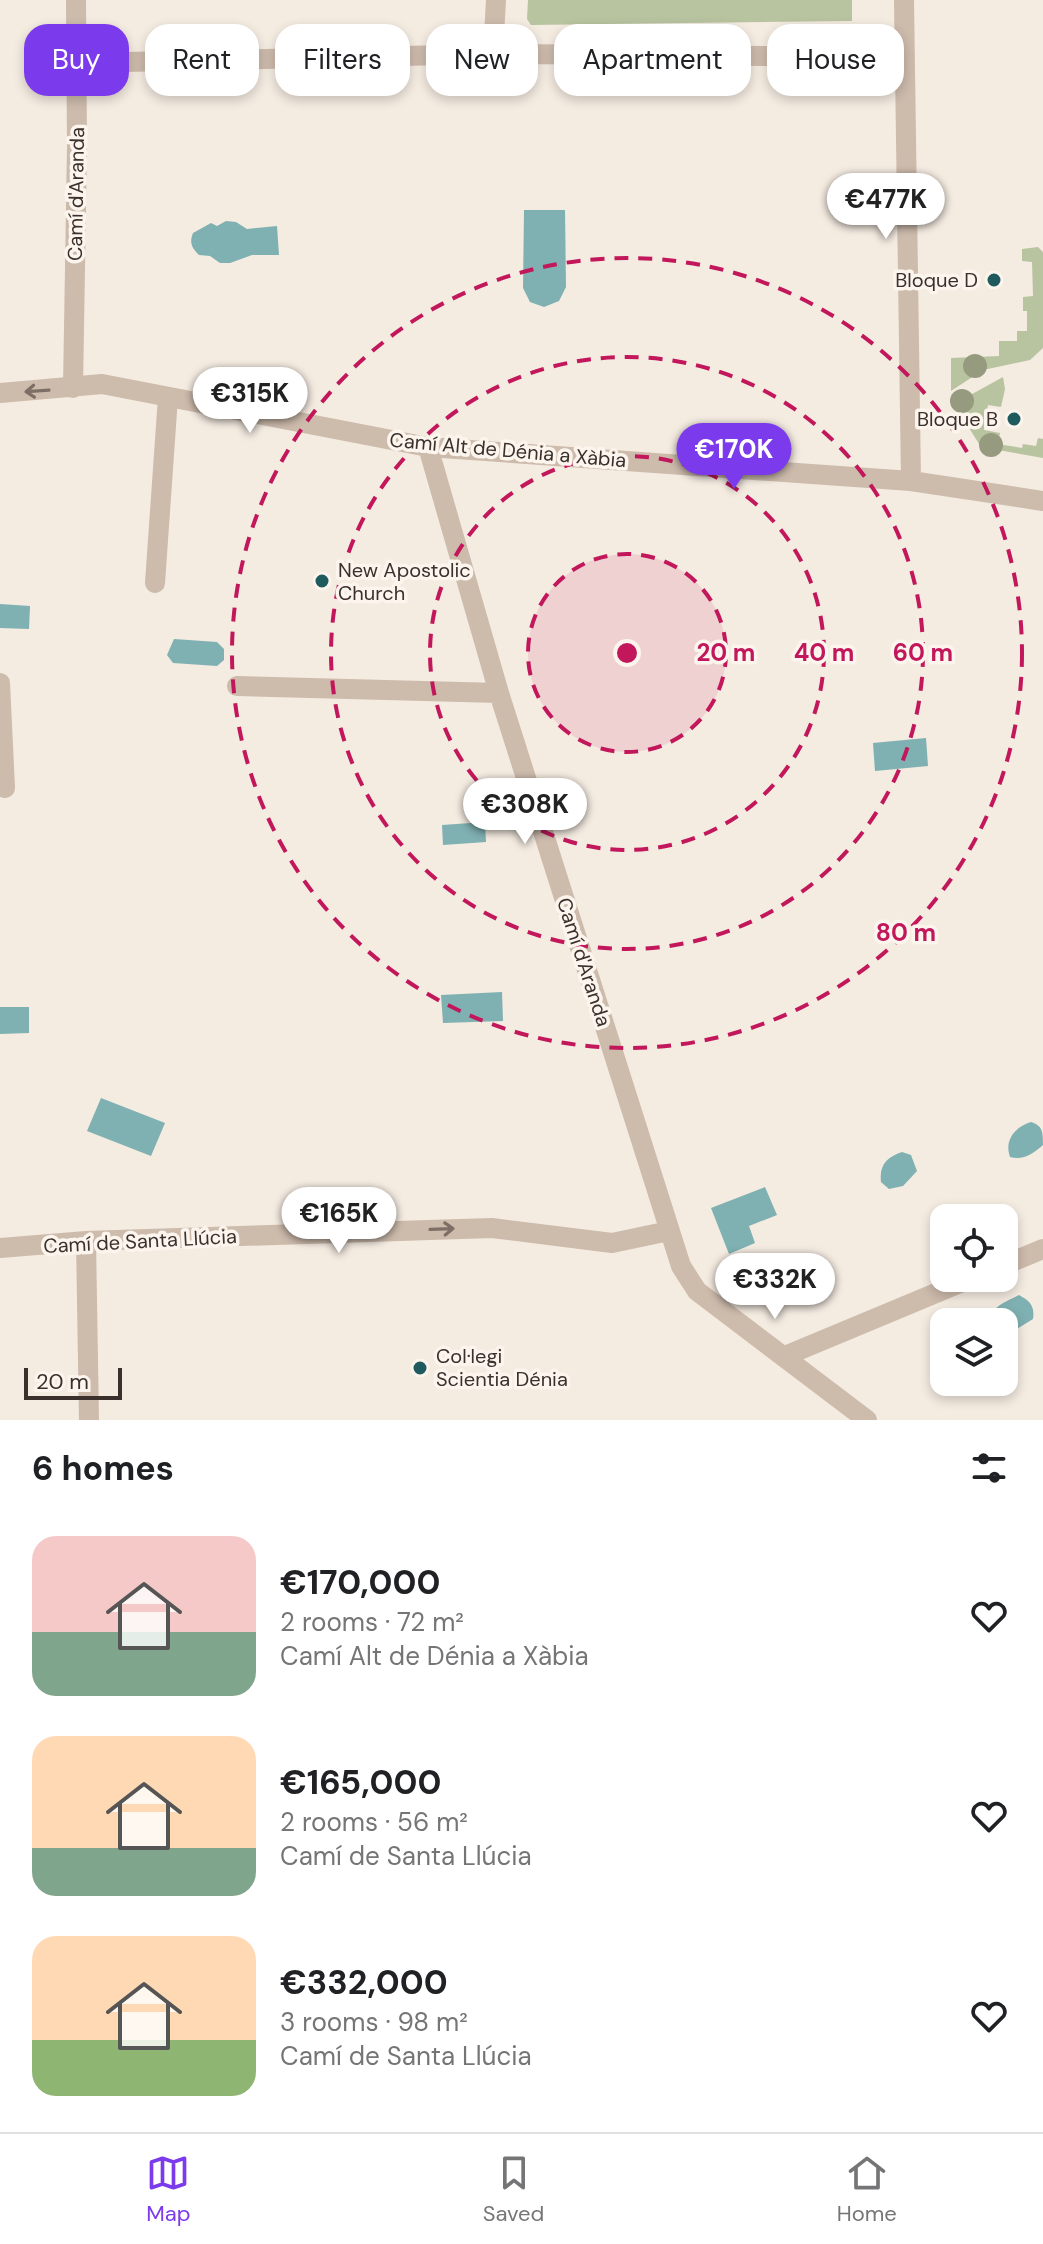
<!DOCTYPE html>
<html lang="en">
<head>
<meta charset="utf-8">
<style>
	body { margin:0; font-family:"DM Sans",sans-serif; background:#f2f2f2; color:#202124; height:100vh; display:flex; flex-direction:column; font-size:30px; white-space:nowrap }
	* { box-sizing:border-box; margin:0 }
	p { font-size:26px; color:#757577 }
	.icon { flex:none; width:44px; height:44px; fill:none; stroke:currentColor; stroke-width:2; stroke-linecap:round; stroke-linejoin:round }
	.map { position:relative; height:1420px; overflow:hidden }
	.drawer { display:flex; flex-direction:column; background:#fff; flex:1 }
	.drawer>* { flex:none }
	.top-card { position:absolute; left:24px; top:24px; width:996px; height:72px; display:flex; gap:16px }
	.tools { position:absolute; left:930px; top:1204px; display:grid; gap:16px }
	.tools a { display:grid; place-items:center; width:88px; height:88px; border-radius:16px; background:#fff; box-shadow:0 4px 12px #0003; font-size:40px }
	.scale { position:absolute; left:24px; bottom:20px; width:98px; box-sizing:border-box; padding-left:8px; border:4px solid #3b302b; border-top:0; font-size:22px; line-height:28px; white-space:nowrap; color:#3b302b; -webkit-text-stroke:6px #fbf5ee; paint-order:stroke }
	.price { position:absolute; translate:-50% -68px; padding:0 18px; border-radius:28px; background:#fff; color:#222; font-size:26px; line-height:52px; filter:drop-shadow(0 2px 4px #0008) }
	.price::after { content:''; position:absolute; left:50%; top:48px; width:24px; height:18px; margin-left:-12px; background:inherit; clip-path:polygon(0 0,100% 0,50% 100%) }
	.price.selected { background:#7c3aed; color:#fff }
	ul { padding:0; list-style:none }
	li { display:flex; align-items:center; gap:24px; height:200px; padding:0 32px }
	li span { display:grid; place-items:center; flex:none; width:224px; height:160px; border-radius:24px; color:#555 }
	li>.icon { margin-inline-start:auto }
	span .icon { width:96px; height:96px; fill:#fffc; stroke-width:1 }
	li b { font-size:34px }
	h2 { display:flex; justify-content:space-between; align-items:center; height:96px; padding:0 32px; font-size:34px }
	.chip { padding:0 28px; border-radius:24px; background:#fff; box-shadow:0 4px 12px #0003; font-size:28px; line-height:72px }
	.chip.selected { background:#7c3aed; color:#fff }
	.menu { display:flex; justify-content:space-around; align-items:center; height:112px; border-top:2px solid #e0e0e0; background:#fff; font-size:22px; color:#757577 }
	.menu a { display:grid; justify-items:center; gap:4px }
	.menu .selected { color:#7c3aed }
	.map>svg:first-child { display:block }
	.green { fill:#b8c4a0 }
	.water { fill:#7fb0b2 }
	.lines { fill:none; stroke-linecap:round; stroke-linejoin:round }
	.minor { stroke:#cdbbac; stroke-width:20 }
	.tree { fill:#969b7f }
	.oneway { stroke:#7d6f65 }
	.ring { fill:none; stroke:#c2185b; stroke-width:4; stroke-dasharray:14 10 }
	.poi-dot { fill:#1f5a5e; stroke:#fbf5ee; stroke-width:3 }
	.labels { text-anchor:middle; stroke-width:7; stroke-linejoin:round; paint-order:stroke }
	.street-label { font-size:20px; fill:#3b302b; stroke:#fbf5ee }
	.poi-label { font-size:20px; fill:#3b302b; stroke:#fbf5ee; text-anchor:end }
	.centre { fill:#c2185b; stroke:#fbf5ee; stroke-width:4 }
	.ring-label { font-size:24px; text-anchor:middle; font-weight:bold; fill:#c2185b; stroke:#fbf5ee; stroke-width:7; stroke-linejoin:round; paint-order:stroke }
</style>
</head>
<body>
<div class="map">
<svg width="1043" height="1420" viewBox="0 0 1043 1420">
	<rect width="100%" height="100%" fill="#f4ebe1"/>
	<!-- green -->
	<path class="green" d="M 528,0 L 852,0 L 852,21 L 531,25 L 527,19 Z
		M 1038,247 L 1043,252 L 1043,348 L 1030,360 L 983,370 L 951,391 L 951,358 L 999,356 L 999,341 L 1017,341 L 1017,331 L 1027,331 L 1027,311 L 1023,311 L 1023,297 L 1033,296 L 1032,262 L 1022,261 L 1022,249 Z
		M 1003,377 L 1005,389 L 1001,407 L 988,405 L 984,430 L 1000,433 L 998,444 L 1022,448 L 1023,444 L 1036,446 L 1038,438 L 1043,439 L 1043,458 L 981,447 L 954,404 Z"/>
	<!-- water -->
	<path class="water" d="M 524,210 L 565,210 L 566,287 L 559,301 L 544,307 L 530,302 L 523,288 Z
		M 226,221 L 236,222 L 247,229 L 277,226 L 279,255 L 252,255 L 230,263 L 220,263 L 210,256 L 199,255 C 192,248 189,243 193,233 L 211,223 L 217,226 Z
		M 0,604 L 30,606 L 29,629 L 0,628 Z
		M 174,639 L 217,642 L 224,649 L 224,660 L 217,666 L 173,663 L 167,655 Z
		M 926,738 L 928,766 L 875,771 L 873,743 Z
		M 485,822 L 486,842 L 443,845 L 442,825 Z
		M 502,992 L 503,1021 L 443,1023 L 441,995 Z
		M 0,1007 L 29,1007 L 29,1033 L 0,1034 Z
		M 101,1098 L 165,1123 L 151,1156 L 87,1131 Z
		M 1031,1122 C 1043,1126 1043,1132 1043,1145 C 1034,1153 1023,1161 1010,1157 C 1004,1140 1015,1127 1031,1122 Z
		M 902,1152 L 911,1155 L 917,1171 L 903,1186 L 889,1189 L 881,1182 C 879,1165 887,1157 902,1152 Z
		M 765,1187 L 777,1215 L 749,1226 L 755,1243 L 729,1254 L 711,1208 Z
		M 1019,1295 C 1030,1301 1035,1306 1033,1319 L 1004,1337 L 1004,1322 L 989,1322 C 991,1306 1006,1302 1019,1295 Z"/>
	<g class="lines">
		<!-- minor -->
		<path class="minor" d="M 904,0 L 911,481
			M 493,54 L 496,0
			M 77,63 L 493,54 L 905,57
			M 73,388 L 77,147 L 76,0
			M 0,393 L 102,384 L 428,447 L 911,481 L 1043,501
			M 428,447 L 499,693 L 681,1266 L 697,1291 L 867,1420
			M 155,583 L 168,397
			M 0,683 L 5,788
			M 237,686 L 499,693
			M 86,1241 L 89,1420
			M 0,1248 L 86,1241 L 492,1228 L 612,1243 L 669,1231
			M 1004,1265 L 1043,1249
			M 785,1356 L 972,1278"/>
	</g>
	<!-- trees -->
	<g class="tree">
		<circle cx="975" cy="366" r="12"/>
		<circle cx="962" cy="401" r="12"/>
		<circle cx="991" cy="445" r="12"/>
	</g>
	<!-- one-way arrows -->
	<defs><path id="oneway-shaft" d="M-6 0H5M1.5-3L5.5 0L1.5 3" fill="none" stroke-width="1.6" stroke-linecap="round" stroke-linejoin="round" transform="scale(2)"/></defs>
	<g class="oneway">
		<use href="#oneway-shaft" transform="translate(37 391) rotate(176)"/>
		<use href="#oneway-shaft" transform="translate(442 1229) rotate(-2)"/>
	</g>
	<!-- distance rings -->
	<circle cx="627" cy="653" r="99" fill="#c2185b" fill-opacity=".12"/>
	<g class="ring">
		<circle cx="627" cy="653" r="99"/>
		<circle cx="627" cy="653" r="197"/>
		<circle cx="627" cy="653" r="296"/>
		<circle cx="627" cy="653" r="395"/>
	</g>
	<!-- markers -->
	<g class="poi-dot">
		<circle cx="994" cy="280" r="8"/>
		<circle cx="1014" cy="419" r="8"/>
		<circle cx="322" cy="581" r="8"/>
		<circle cx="420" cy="1368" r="8"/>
	</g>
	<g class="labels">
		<!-- street labels -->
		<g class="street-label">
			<text transform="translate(76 194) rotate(-89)" y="7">Camí d'Aranda</text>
			<text transform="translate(508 450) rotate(5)" y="7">Camí Alt de Dénia a Xàbia</text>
			<text transform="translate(584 962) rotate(72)" y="7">Camí d'Aranda</text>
			<text transform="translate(140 1241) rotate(-3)" y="7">Camí de Santa Llúcia</text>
		</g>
		<!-- poi labels -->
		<g class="poi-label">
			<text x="978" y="287">Bloque D</text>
			<text x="998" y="426">Bloque B</text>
			<text x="338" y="577" text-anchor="start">New Apostolic<tspan x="338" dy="23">Church</tspan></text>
			<text x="436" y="1363" text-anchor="start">Col·legi<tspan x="436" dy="23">Scientia Dénia</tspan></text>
		</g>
	</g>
	<circle cx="627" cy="653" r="12" class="centre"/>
	<g class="ring-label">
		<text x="726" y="661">20 m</text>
		<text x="824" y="661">40 m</text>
		<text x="923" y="661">60 m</text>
		<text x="906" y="941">80 m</text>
	</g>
</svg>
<div class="tools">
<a><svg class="icon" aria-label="locate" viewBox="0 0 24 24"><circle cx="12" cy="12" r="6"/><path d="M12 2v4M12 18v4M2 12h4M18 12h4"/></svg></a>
<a><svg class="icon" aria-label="layers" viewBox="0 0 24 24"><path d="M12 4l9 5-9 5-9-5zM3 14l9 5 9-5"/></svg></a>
</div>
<div class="scale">20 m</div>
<b class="price" style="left:886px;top:241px">€477K</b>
<b class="price" style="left:250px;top:435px">€315K</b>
<b class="price selected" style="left:734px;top:491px">€170K</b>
<b class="price" style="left:525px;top:846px">€308K</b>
<b class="price" style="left:339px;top:1255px">€165K</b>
<b class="price" style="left:775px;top:1321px">€332K</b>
<div class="top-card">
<a class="chip selected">Buy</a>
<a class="chip">Rent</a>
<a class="chip">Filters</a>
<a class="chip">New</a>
<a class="chip">Apartment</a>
<a class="chip">House</a>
</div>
</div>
<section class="drawer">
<h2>6 homes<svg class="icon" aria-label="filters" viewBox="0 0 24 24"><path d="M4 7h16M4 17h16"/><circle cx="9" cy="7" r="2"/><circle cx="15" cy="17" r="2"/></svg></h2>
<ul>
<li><span style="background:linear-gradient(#f6c9c9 60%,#7fa58c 0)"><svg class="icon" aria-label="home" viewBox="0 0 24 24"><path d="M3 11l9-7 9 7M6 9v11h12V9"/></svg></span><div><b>€170,000</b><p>2 rooms · 72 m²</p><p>Camí Alt de Dénia a Xàbia</p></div><svg class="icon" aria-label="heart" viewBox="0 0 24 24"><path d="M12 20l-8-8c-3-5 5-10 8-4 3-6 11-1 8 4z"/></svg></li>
<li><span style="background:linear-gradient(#ffd9b3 70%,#7fa58c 0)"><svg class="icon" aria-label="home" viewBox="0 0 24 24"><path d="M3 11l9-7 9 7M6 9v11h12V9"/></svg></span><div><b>€165,000</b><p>2 rooms · 56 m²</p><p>Camí de Santa Llúcia</p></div><svg class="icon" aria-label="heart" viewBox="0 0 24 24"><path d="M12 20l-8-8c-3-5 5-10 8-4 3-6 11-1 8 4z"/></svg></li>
<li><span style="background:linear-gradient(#ffd9b3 65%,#8fb573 0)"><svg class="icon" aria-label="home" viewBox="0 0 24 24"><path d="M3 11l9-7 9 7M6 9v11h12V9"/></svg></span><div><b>€332,000</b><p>3 rooms · 98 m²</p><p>Camí de Santa Llúcia</p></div><svg class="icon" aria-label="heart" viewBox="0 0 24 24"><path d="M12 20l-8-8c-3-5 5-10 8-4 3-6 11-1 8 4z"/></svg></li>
</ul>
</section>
<nav class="menu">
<a class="selected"><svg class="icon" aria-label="map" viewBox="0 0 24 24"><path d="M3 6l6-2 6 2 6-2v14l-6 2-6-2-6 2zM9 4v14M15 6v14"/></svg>Map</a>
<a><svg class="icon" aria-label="saved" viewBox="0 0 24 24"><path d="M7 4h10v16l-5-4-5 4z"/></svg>Saved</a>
<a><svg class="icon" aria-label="home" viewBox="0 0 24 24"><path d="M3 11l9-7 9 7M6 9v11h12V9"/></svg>Home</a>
</nav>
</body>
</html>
